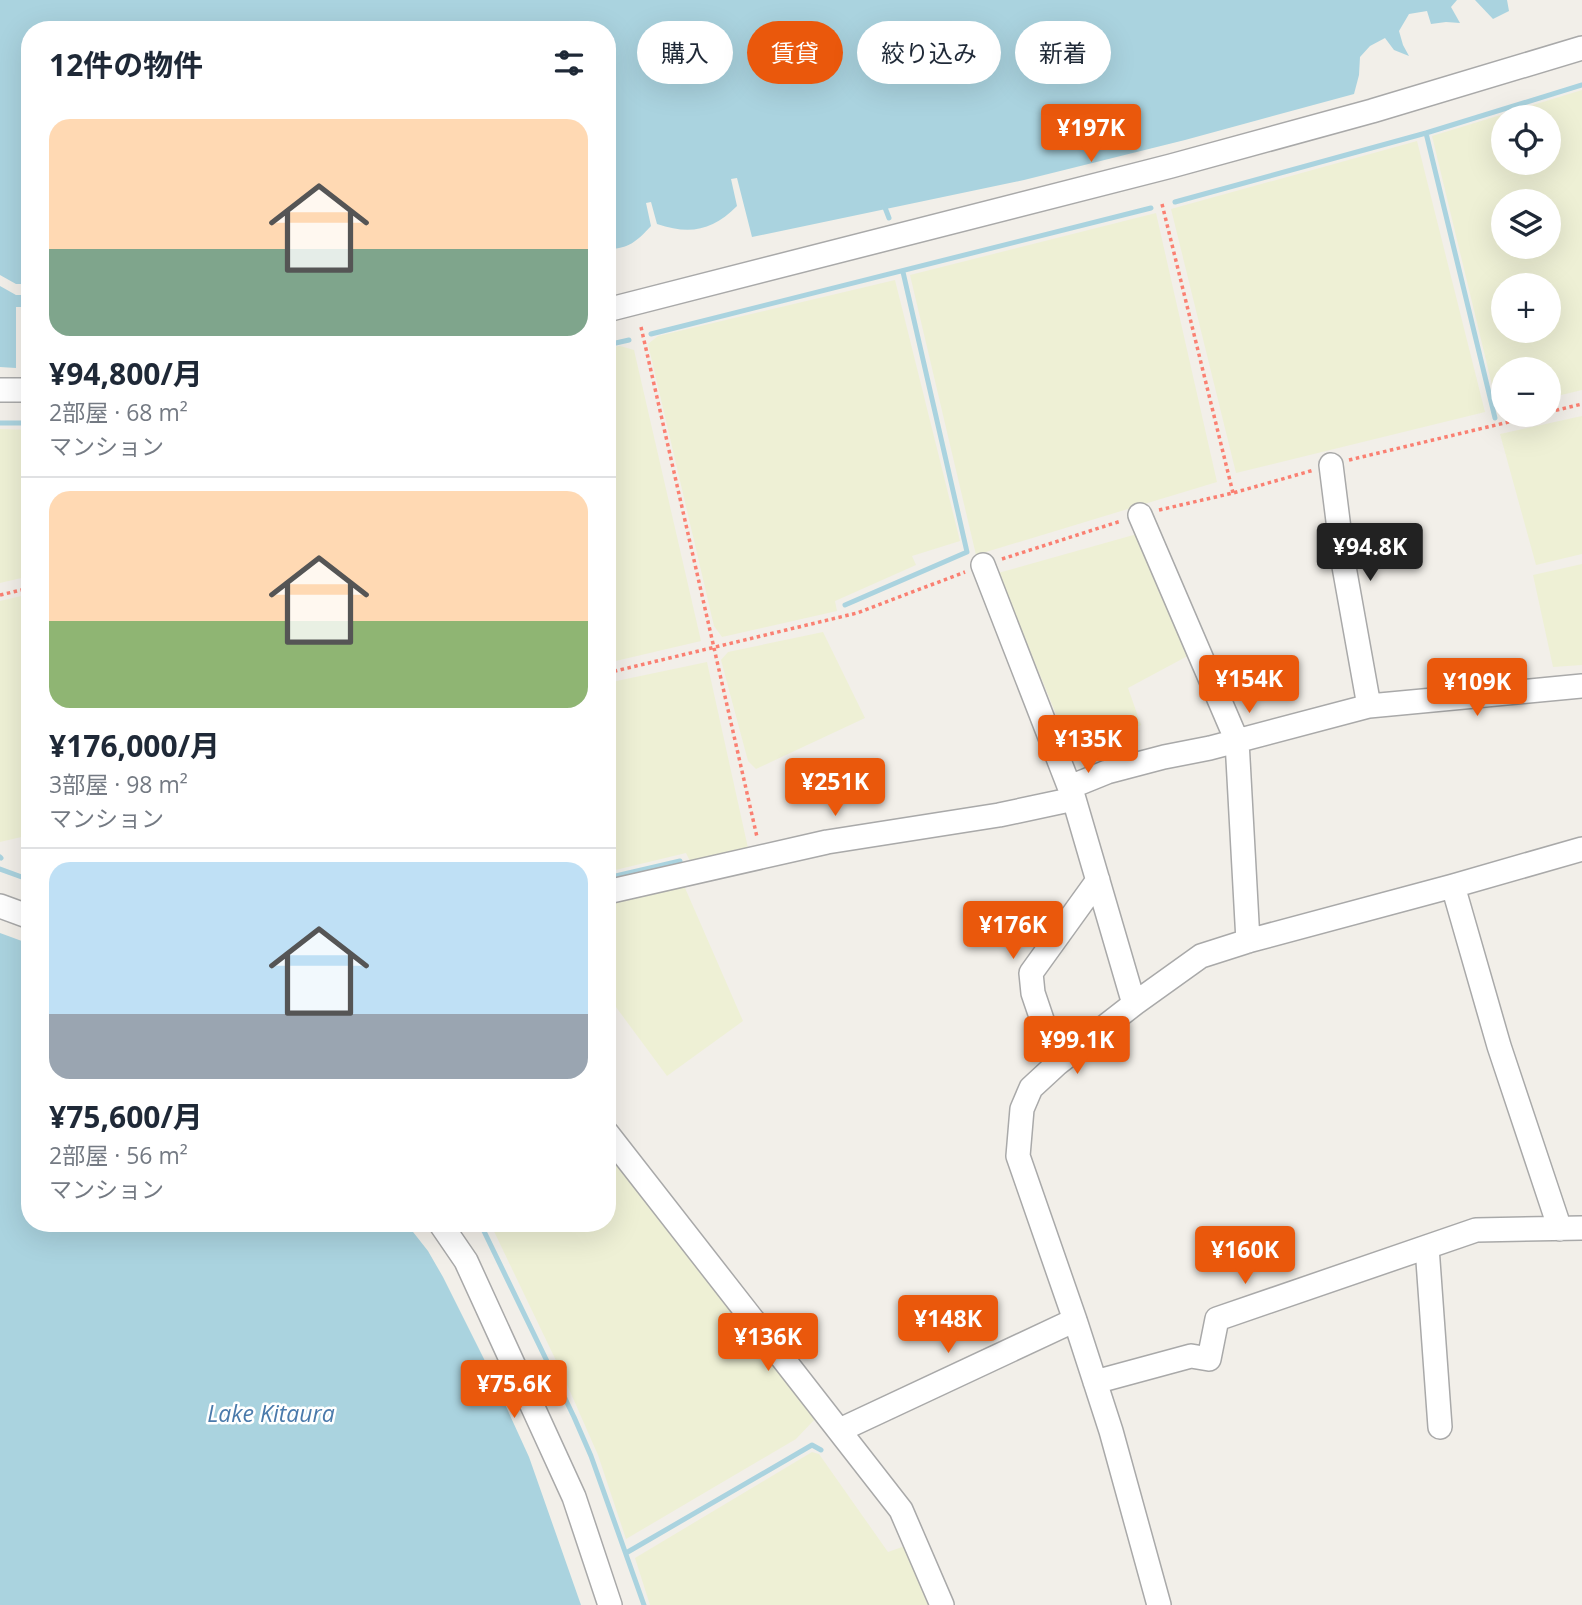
<!DOCTYPE html>
<html lang="ja">
<head>
<meta charset="utf-8">
<style>
	body { margin:0; font-family:"Open Sans","Noto Sans JP",sans-serif; background:#f6f6f7; color:#1f2937; height:100vh; display:flex; flex-direction:column; font-size:26px; white-space:nowrap }
	* { box-sizing:border-box; margin:0 }
	p { font-size:23px; color:#747a83 }
	.icon { flex:none; width:38px; height:38px; fill:none; stroke:currentColor; stroke-width:2; stroke-linecap:round; stroke-linejoin:round }
	.map { position:relative; flex:1; overflow:hidden }
	.side { position:absolute; left:21px; top:21px; width:595px; height:1211px; display:flex; flex-direction:column; background:#fff; border-radius:28px; box-shadow:0 7px 28px #0002 }
	.side>* { flex:none }
	.top-card { position:absolute; left:637px; top:21px; width:665px; height:63px; display:flex; gap:14px }
	.controls { position:absolute; left:1491px; top:105px; display:grid; gap:14px }
	.controls a { display:grid; place-items:center; width:70px; height:70px; border-radius:50%; background:#fff; box-shadow:0 7px 28px #0002; font-size:35px }
	.price { position:absolute; translate:-50% -60px; padding:0 16px; border-radius:7px; background:#ea580c; color:#fff; font-size:23px; line-height:46px; filter:drop-shadow(0 2px 4px #0008) }
	.price::after { content:''; position:absolute; left:50%; top:42px; width:21px; height:16px; margin-left:-10px; background:inherit; clip-path:polygon(0 0,100% 0,50% 100%) }
	.price.selected { background:#222; color:#fff }
	ul { padding:0; list-style:none }
	li { display:grid; align-content:center; gap:14px; height:371px; padding:0 28px }
	li+li { border-top:2px solid #e0e1e3 }
	li span { display:grid; place-items:center; height:217px; border-radius:21px; color:#555 }
	li>.icon { margin-inline-start:auto }
	span .icon { width:126px; height:126px; fill:#fffc; stroke-width:1 }
	li b { font-size:30px }
	h2 { display:flex; justify-content:space-between; align-items:center; height:84px; padding:0 28px; font-size:30px }
	.tag { padding:0 24px; border-radius:32px; background:#fff; box-shadow:0 7px 28px #0002; font-size:24px; line-height:63px }
	.tag.selected { background:#ea580c; color:#fff }
	.map>svg:first-child { display:block }
	.farmland { fill:#eef0d5; fill-rule:evenodd }
	.water { fill:#aad3df }
	.lines { fill:none; stroke-linecap:round; stroke-linejoin:round }
	.stream { stroke:#aad3df; stroke-width:5 }
	.minor-casing { stroke:#a9a9a9; stroke-width:26 }
	.path { stroke:#fa8072; stroke-width:3.5; stroke-dasharray:3.5 3.5; stroke-linecap:butt }
	.minor { stroke:#fff; stroke-width:23 }
	.labels { text-anchor:middle; stroke-width:5; stroke-linejoin:round; paint-order:stroke }
	.water-label { font-size:23px; font-style:italic; fill:#4a7aab; stroke:#fff }
</style>
</head>
<body>
<div class="map">
<svg width="1582" height="1605" viewBox="0 0 1582 1605">
	<rect width="100%" height="100%" fill="#f2efe9"/>
	<!-- farmland -->
	<path class="farmland" d="M 1582,90 L 1582,390 L 1549,398 L 1549,369 L 1503,369 L 1503,409 L 1498,410 L 1432,136 ZM 1503,117 L 1549,117 L 1549,163 L 1503,163 ZM 1503,201 L 1549,201 L 1549,247 L 1503,247 ZM 1503,285 L 1549,285 L 1549,331 L 1503,331 Z
		M 1417,141 L 1485,412 L 1236,473 L 1171,209 Z
		M 1156,213 L 1217,482 L 976,555 L 910,275 Z
		M 895,280 L 960,541 L 912,556 L 916,565 L 835,601 L 837,611 L 722,637 L 714,626 L 648,344 L 658,336 Z
		M 620,346 L 634,350 L 701,641 L 607,663 L 607,348 Z
		M 1582,416 L 1582,554 L 1536,565 L 1500,434 Z
		M 0,429 L 30,430 L 30,576 L 0,583 Z
		M 1137,534 L 1195,652 L 1128,688 L 1141,725 L 1074,758 L 998,573 Z
		M 1582,564 L 1582,665 L 1553,667 L 1533,575 Z
		M 30,594 L 30,835 L 0,842 L 0,601 Z
		M 823,632 L 865,718 L 756,769 L 748,761 L 721,660 L 728,652 Z
		M 707,662 L 748,848 L 690,861 L 686,853 L 607,872 L 607,683 Z
		M 682,881 L 743,1021 L 667,1076 L 610,999 L 607,1000 L 607,900 Z
		M 607,1146 L 781,1361 L 815,1419 L 796,1439 L 626,1539 L 598,1455 L 561,1371 L 490,1223 L 607,1223 Z
		M 812,1452 L 819,1454 L 888,1552 L 905,1546 L 928,1605 L 650,1605 L 635,1558 Z"/>
	<!-- water -->
	<path class="water" d="M 0,0 L 1507,0 L 1509,11 L 1493,19 L 1475,0 L 1457,0 L 1451,7 L 1460,23 L 1446,22 L 1431,24 L 1427,11 L 1409,14 L 1399,31 L 1403,45 L 1409,56 L 1394,50 L 1385,38 L 1370,46 L 1360,57 L 1359,75 L 1354,94 L 1185,140 L 1024,180 L 752,237 L 737,178 L 731,179 L 737,206 C 712,231 690,235 657,224 L 651,202 L 646,203 L 651,226 C 637,241 629,249 607,249 L 607,30 L 30,30 L 30,284 L 16,284 L 0,275 Z
		M 0,286 L 16,295 L 30,295 L 30,342 L 27,342 L 26,307 L 16,307 L 16,368 L 0,367 Z
		M 0,933 L 30,944 L 30,1223 L 406,1223 L 428,1251 L 443,1277 L 488,1367 L 529,1457 L 581,1605 L 0,1605 Z"/>
	<g class="lines">
		<!-- stream -->
		<path class="stream" d="M 1426,133 L 1495,418
			M 1175,202 L 1426,133 L 1582,85
			M 884,205 L 889,218
			M 651,334 L 1151,208
			M 607,345 L 629,340
			M 0,423 L 30,423
			M 845,605 L 967,552 L 903,272
			M 0,857 L 1,858
			M 0,869 L 30,880
			M 607,878 L 680,861
			M 480,1223 L 574,1417 L 591,1456 L 644,1605
			M 626,1553 L 812,1445 L 821,1450"/>
		<defs>
			<path id="minor" d="M 607,310 L 1171,166 L 1372,111 L 1582,48
				M 0,390 L 30,390
				M 1331,465 L 1343,561 L 1369,706
				M 1140,515 L 1237,741 L 1248,941
				M 983,565 L 1074,799 L 1134,1004
				M 1070,787 L 1107,772 L 1164,757 L 1210,748 L 1369,706 L 1582,686
				M 1453,886 L 1499,1046 L 1560,1229
				M 607,892 L 827,842 L 999,815 L 1074,799
				M 0,906 L 30,917
				M 1057,1064 L 1033,993 L 1031,973 L 1098,880
				M 607,1133 L 901,1510 L 942,1605
				M 440,1223 L 466,1261 L 574,1497 L 610,1605
				M 1427,1247 L 1440,1427
				M 1095,1382 L 1191,1356 L 1209,1359 L 1217,1319 L 1476,1230 L 1582,1228
				M 840,1430 L 1075,1320
				M 1159,1605 L 1111,1431 L 1075,1320 L 1018,1156 L 1022,1109 L 1031,1088 L 1057,1064 L 1134,1004 L 1201,956 L 1248,941 L 1453,886 L 1582,849"/>
		</defs>
		<!-- minor casing -->
		<use href="#minor" class="minor-casing"/>
		<!-- path -->
		<path class="path" d="M 1162,204 L 1233,493
			M 641,327 L 757,837
			M 1549,412 L 1582,404
			M 1349,460 L 1538,415
			M 1159,510 L 1233,493 L 1314,470
			M 1002,559 L 1121,521
			M 0,595 L 30,588
			M 607,673 L 857,613 L 965,572"/>
		<!-- minor -->
		<use href="#minor" class="minor"/>
	</g>
	<g class="labels">
		<!-- water labels -->
		<g class="water-label">
			<text x="271" y="1422">Lake Kitaura</text>
		</g>
	</g>
</svg>
<div class="controls">
<a><svg class="icon" aria-label="locate" viewBox="0 0 24 24"><circle cx="12" cy="12" r="6"/><path d="M12 2v4M12 18v4M2 12h4M18 12h4"/></svg></a>
<a><svg class="icon" aria-label="layers" viewBox="0 0 24 24"><path d="M12 4l9 5-9 5-9-5zM3 14l9 5 9-5"/></svg></a>
<a>+</a>
<a>−</a>
</div>
<b class="price" style="left:1091px;top:164px">¥197K</b>
<b class="price selected" style="left:1370px;top:583px">¥94.8K</b>
<b class="price" style="left:1249px;top:715px">¥154K</b>
<b class="price" style="left:1477px;top:718px">¥109K</b>
<b class="price" style="left:1088px;top:775px">¥135K</b>
<b class="price" style="left:835px;top:818px">¥251K</b>
<b class="price" style="left:1013px;top:961px">¥176K</b>
<b class="price" style="left:1077px;top:1076px">¥99.1K</b>
<b class="price" style="left:1245px;top:1286px">¥160K</b>
<b class="price" style="left:948px;top:1355px">¥148K</b>
<b class="price" style="left:768px;top:1373px">¥136K</b>
<b class="price" style="left:514px;top:1420px">¥75.6K</b>
<div class="top-card">
<a class="tag">購入</a>
<a class="tag selected">賃貸</a>
<a class="tag">絞り込み</a>
<a class="tag">新着</a>
</div>
<section class="side">
<h2>12件の物件<svg class="icon" aria-label="filters" viewBox="0 0 24 24"><path d="M4 7h16M4 17h16"/><circle cx="9" cy="7" r="2"/><circle cx="15" cy="17" r="2"/></svg></h2>
<ul>
<li><span style="background:linear-gradient(#ffd9b3 60%,#7fa58c 0)"><svg class="icon" aria-label="home" viewBox="0 0 24 24"><path d="M3 11l9-7 9 7M6 9v11h12V9"/></svg></span><div><b>¥94,800/月</b><p>2部屋 · 68 m²</p><p>マンション</p></div></li>
<li><span style="background:linear-gradient(#ffd9b3 60%,#8fb573 0)"><svg class="icon" aria-label="home" viewBox="0 0 24 24"><path d="M3 11l9-7 9 7M6 9v11h12V9"/></svg></span><div><b>¥176,000/月</b><p>3部屋 · 98 m²</p><p>マンション</p></div></li>
<li><span style="background:linear-gradient(#bfe0f5 70%,#9aa5b1 0)"><svg class="icon" aria-label="home" viewBox="0 0 24 24"><path d="M3 11l9-7 9 7M6 9v11h12V9"/></svg></span><div><b>¥75,600/月</b><p>2部屋 · 56 m²</p><p>マンション</p></div></li>
</ul>
</section>
</div>
</body>
</html>
